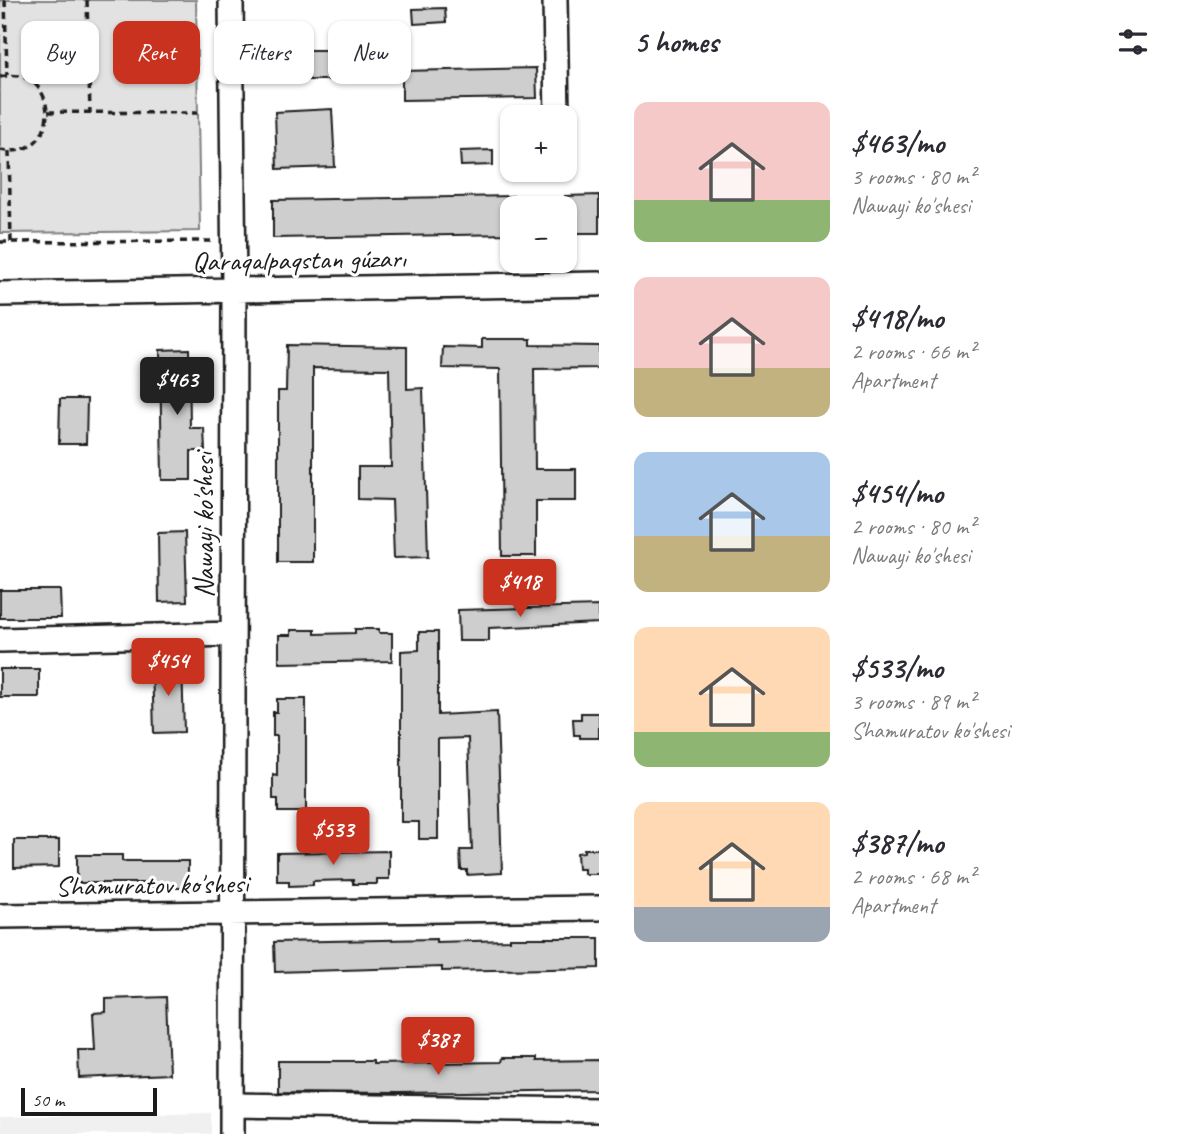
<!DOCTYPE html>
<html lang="en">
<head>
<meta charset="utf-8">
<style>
	body { margin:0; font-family:Caveat,sans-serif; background:#f2f2f3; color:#2b2b33; height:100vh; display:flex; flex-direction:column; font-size:26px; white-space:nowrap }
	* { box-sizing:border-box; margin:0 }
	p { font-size:23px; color:#7c7c81 }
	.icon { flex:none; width:38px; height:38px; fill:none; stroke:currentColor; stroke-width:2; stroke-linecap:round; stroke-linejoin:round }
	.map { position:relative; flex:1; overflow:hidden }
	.panel { display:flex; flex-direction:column; background:#fff; width:588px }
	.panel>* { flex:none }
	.banner { position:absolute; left:21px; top:21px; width:472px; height:63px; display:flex; gap:14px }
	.tools { position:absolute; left:500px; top:105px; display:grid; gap:14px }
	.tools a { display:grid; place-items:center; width:77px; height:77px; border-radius:14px; background:#fff; box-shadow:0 2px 5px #0004; font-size:35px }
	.scale { position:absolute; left:21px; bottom:18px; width:136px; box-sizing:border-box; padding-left:7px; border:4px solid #1c1c1c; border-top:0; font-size:19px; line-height:24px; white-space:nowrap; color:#1c1c1c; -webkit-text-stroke:5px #fff; paint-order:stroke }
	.price { position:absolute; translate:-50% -60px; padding:0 16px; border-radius:7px; background:#c8321e; color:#fff; font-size:23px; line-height:46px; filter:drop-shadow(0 2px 4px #0008) }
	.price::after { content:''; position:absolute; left:50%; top:42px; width:21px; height:16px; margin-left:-10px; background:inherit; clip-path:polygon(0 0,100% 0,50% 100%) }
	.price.current { background:#222; color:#fff }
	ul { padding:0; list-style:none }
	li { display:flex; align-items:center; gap:21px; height:175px; padding:0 35px }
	li span { display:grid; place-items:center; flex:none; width:196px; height:140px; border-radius:14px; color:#555 }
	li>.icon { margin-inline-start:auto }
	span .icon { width:84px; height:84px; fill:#fffc; stroke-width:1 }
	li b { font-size:30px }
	h2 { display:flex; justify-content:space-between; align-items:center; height:84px; padding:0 35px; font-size:30px }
	.pill { padding:0 24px; border-radius:14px; background:#fff; box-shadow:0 2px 5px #0004; font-size:24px; line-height:63px }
	.pill.current { background:#c8321e; color:#fff }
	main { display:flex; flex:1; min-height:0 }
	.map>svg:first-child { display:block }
	.built { fill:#f0f0f0 }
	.green { fill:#e2e2e2; stroke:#7f7f7f; stroke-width:2 }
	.building { fill:#cecece; stroke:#1c1c1c; stroke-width:2 }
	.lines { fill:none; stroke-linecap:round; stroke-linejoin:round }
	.minor-casing { stroke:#1c1c1c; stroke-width:28 }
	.path { stroke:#1c1c1c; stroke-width:3.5; stroke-dasharray:7 5; stroke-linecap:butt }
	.minor { stroke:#fff; stroke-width:23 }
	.labels { text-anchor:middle; stroke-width:6; stroke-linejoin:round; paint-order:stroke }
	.street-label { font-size:28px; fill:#1c1c1c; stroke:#fff }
</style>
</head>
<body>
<main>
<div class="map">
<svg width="599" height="1134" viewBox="0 0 599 1134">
	<rect width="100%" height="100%" fill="#fff"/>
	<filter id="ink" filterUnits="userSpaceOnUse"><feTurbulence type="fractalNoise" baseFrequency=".0143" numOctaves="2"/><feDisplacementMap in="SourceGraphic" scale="14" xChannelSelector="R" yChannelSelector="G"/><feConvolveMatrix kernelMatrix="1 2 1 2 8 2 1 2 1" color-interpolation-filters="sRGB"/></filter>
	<g filter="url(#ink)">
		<!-- built -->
		<path class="built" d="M 211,1113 L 211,1134 L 0,1134 L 0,1117 Z"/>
		<!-- green -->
		<path class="green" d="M 0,0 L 196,0 L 200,231 L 0,233 Z"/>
		<!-- building -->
		<path class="building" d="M 445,8 L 446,22 L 414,24 L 413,9 Z
			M 263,50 L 398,50 L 398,80 L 263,80 Z
			M 536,68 L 537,98 L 402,100 L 402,71 Z
			M 332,109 L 335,167 L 277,169 L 275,112 Z
			M 493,150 L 493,165 L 461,166 L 460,151 Z
			M 599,195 L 599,233 L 565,233 L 565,196 Z
			M 513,196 L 513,234 L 273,238 L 273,200 Z
			M 482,339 L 531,339 L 531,345 L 599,346 L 599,368 L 534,369 L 535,469 L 576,469 L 576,501 L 536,501 L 536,556 L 502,556 L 500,369 L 442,368 L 443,347 L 482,348 Z
			M 287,345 L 407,347 L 407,389 L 423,388 L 428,557 L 394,558 L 392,500 L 358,499 L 358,467 L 391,467 L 389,369 L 313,368 L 313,562 L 278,562 L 278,391 L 286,391 Z
			M 189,349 L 190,428 L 204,428 L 205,451 L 191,451 L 191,480 L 162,480 L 160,350 Z
			M 60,399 L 87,399 L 86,444 L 59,444 Z
			M 185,532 L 187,601 L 159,602 L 158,533 Z
			M 0,590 L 60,590 L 61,618 L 0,618 Z
			M 599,606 L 599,623 L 489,628 L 489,641 L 459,641 L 458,610 Z
			M 355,629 L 379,629 L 379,633 L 392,633 L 392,661 L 279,663 L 279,635 L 291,635 L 291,630 L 315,630 L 315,634 L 355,633 Z
			M 419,632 L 438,632 L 438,715 L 497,712 L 502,873 L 467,875 L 467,870 L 461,870 L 460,850 L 472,850 L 468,738 L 438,739 L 438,839 L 419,839 L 419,822 L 401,822 L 401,651 L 419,650 Z
			M 182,662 L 184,732 L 154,733 L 152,663 Z
			M 0,669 L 39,669 L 39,697 L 0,697 Z
			M 277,699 L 306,699 L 306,812 L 278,812 L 278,799 L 273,799 L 273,775 L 277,776 L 277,736 L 273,736 L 273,712 L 277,712 Z
			M 581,713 L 599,713 L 599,738 L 580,738 L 580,735 L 574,735 L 573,719 L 581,719 Z
			M 14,840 L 59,840 L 59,867 L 14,868 Z
			M 584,849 L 599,849 L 599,874 L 584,874 L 584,869 L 578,869 L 577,853 L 584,852 Z
			M 389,851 L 389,879 L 377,879 L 377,884 L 353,884 L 353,880 L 313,881 L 313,885 L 289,886 L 289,881 L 277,881 L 277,853 Z
			M 77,855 L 122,855 L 122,861 L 188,861 L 188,888 L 143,888 L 143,883 L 77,883 Z
			M 510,938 L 599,938 L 599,968 L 442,971 L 442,967 L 275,972 L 274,942 L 436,939 L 436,942 L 510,940 Z
			M 166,997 L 169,1074 L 79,1078 L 78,1050 L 95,1050 L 93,1013 L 106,1012 L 106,999 Z
			M 502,1058 L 536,1058 L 536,1061 L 599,1060 L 599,1090 L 398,1093 L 278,1092 L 278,1061 L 373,1061 L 373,1064 L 501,1062 Z"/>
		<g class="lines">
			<defs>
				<path id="minor" d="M 231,0 L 234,290 L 232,1134
					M 555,0 L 557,117
					M 0,294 L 599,284
					M 0,640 L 233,634
					M 0,916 L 599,908
					M 232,1105 L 599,1110"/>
			</defs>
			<!-- minor casing -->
			<use href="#minor" class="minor-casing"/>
			<!-- path -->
			<path class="path" d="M 5,0 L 7,75
				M 87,0 L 90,113
				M 0,77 C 61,62 64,162 0,150
				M 31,81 L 87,32
				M 48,112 L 198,113
				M 9,151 L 11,242
				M 0,242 L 215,241"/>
			<!-- minor -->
			<use href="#minor" class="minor"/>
		</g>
	</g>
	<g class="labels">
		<!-- street labels -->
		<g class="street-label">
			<text transform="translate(299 259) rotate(-1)" y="10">Qaraqalpaqstan gúzarı</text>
			<text transform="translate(203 525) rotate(-90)" y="10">Nawayi ko'shesi</text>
			<text transform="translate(152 884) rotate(-1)" y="10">Shamuratov ko'shesi</text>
		</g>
	</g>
</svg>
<div class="tools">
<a>+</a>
<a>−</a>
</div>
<div class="scale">50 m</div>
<b class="price current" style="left:177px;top:417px">$463</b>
<b class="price" style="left:520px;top:619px">$418</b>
<b class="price" style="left:168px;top:698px">$454</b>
<b class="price" style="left:333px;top:867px">$533</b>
<b class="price" style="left:438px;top:1077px">$387</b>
<div class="banner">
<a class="pill">Buy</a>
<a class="pill current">Rent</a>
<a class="pill">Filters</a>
<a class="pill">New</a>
</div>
</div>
<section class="panel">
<h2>5 homes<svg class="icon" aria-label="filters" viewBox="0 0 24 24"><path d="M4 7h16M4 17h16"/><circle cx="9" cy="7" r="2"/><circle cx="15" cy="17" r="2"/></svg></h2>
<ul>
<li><span style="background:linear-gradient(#f6c9c9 70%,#8fb573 0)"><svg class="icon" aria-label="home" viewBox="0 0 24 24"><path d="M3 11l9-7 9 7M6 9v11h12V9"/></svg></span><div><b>$463/mo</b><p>3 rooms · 80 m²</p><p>Nawayi ko'shesi</p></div></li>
<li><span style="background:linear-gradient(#f6c9c9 65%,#c2b280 0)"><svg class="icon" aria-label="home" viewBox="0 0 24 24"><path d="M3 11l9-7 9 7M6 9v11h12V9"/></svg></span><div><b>$418/mo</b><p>2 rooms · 66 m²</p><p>Apartment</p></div></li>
<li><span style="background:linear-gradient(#a9c7e8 60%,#c2b280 0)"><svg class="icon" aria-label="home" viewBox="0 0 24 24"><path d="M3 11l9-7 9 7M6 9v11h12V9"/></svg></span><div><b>$454/mo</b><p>2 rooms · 80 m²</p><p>Nawayi ko'shesi</p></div></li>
<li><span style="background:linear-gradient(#ffd9b3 75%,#8fb573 0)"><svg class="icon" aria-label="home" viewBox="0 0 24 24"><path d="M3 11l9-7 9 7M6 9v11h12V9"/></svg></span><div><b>$533/mo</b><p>3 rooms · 89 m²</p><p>Shamuratov ko'shesi</p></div></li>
<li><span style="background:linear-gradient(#ffd9b3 75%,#9aa5b1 0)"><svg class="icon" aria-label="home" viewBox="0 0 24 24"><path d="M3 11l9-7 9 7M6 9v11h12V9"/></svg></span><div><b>$387/mo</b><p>2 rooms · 68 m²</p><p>Apartment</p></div></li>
</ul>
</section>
</main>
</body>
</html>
